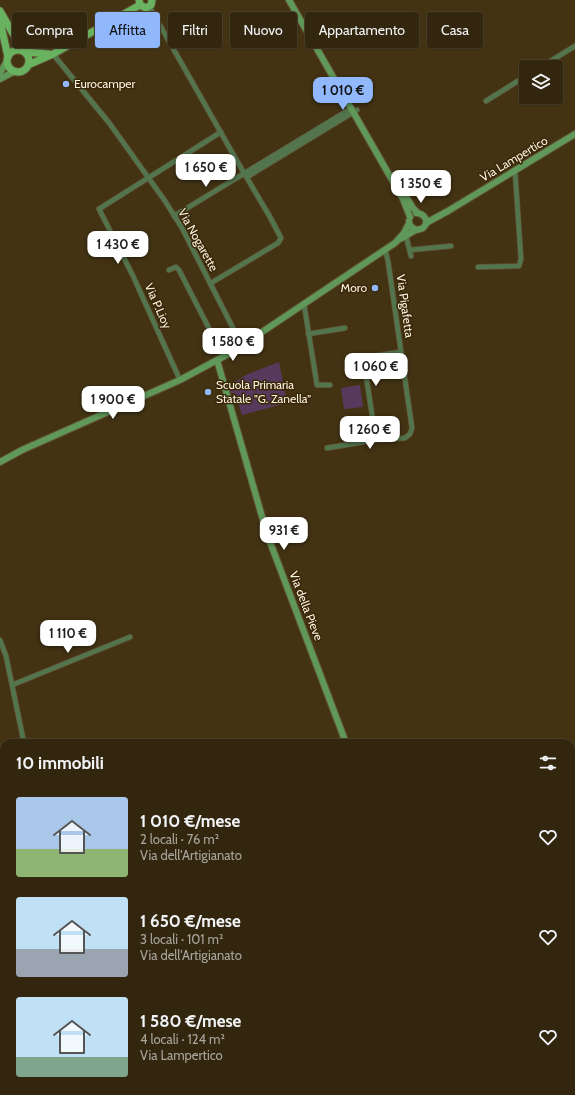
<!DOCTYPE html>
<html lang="it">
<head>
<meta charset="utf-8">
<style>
	body { margin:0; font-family:Cabin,sans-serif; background:#3a2e17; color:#f1f3f6; height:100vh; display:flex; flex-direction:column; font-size:15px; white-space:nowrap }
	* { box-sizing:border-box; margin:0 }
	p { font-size:13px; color:#a8a59e }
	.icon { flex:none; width:22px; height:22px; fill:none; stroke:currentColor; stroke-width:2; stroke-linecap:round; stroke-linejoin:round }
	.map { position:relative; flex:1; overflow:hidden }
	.details { position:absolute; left:0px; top:739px; width:575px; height:356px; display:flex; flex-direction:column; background:#32260e; border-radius:12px 12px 0 0; box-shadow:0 1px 3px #0004,0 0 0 1px #4d432e }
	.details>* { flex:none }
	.hud { position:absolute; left:12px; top:12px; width:551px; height:36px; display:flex; gap:8px }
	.buttons { position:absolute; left:519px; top:60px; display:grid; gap:8px }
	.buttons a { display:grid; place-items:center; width:44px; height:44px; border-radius:4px; background:#32260e; box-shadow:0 1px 3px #0004,0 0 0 1px #4d432e; font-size:20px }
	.price { position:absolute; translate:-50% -34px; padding:0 9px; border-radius:8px; background:#fff; color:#222; font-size:13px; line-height:26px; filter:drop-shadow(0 1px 2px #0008) }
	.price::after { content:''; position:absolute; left:50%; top:24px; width:12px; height:9px; margin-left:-6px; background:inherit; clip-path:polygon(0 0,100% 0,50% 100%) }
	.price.selected { background:#91b8fd; color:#111 }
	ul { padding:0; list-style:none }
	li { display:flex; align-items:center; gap:12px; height:100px; padding:0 16px }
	li span { display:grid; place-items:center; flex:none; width:112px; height:80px; border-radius:4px; color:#555 }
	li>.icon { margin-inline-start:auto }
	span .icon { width:48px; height:48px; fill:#fffc; stroke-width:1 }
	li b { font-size:17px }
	h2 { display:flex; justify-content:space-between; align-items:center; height:48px; padding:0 16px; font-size:17px }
	.tag { padding:0 14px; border-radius:4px; background:#32260e; box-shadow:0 1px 3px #0004,0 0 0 1px #4d432e; font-size:14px; line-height:36px }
	.tag.selected { background:#91b8fd; color:#111 }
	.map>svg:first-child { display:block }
	.green { fill:#58395e }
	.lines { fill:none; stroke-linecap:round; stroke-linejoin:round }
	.street-casing { stroke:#605134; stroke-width:6 }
	.secondary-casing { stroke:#605134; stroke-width:8 }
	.primary-casing { stroke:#605134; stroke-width:9 }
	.street { stroke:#52754d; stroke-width:4.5 }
	.secondary { stroke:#5f9858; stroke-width:6 }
	.primary { stroke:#69b360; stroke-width:7 }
	.poi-dot { fill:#91b8fd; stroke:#382808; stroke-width:1.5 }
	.labels { text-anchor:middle; stroke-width:3; stroke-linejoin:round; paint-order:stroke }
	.poi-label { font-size:12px; fill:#fbf1df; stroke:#382808; text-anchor:start }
	.street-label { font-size:12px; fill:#fbf1df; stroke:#382808 }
</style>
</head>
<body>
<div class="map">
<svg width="575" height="1095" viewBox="0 0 575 1095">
	<rect width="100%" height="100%" fill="#433313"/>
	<!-- green -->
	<path class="green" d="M 279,362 L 287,403 L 242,415 L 235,393 L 231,393 L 229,385 L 248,374 Z
		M 360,385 L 363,407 L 344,409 L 341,388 Z"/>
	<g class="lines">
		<defs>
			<path id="street" d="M 149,6 L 237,161 L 270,217 L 281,238 L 278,243 L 211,283
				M 53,54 L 110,124 L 165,201 L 182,228 L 236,334 L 240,347
				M 541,67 L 575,46
				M 486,101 L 526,76
				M 247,177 L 357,110
				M 174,216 L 352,108
				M 406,236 L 411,256
				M 410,250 L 451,246
				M 478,267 L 519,266 L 521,259 L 515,171
				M 169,270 L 176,267 L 179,270 L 215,340 L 225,356
				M 304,304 L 317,385 L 330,385
				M 308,334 L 345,328
				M 180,380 L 133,276 L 99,209 L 221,132
				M 376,440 L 364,363 L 367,357 L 401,352
				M 327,448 L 376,440 L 405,438 L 410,434 L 412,428 L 388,261 L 385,249
				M 0,640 L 6,656 L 24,743
				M 12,685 L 130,637
				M 0,783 L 4,780
				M 571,826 L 575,825
				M 573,869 L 575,876
				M 571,889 L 575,888
				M 571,1081 L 575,1082
				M 182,1091 L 183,1095
				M 526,1095 L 541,1091"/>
			<path id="secondary" d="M 289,0 L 403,199 L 410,217
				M 0,73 L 7,61
				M 0,79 L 15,71
				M 405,195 L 413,208 L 418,213
				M 409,221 L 410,226 L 416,230
				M 426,223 L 448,211 L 575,134
				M 400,239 C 406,237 409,233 414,231 C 417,229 420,230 423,228 C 431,221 423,213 416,213
				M 217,360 L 267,534 L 346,743
				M 0,462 L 22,450 L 180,380 L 232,352 L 395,243 L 404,233 L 409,223
				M 571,958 L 575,957"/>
			<path id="primary" d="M 139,0 L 140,5 L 146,8 L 151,5 L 152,0
				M 0,11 L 23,51
				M 0,21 L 8,57
				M7 61a11 11 0 1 1 22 0a11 11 0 1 1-22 0Z
				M 25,52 L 49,54
				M 28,65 L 53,54 L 140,5"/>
		</defs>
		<!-- street casing -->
		<use href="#street" class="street-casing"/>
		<!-- secondary casing -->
		<use href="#secondary" class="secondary-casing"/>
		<!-- primary casing -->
		<use href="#primary" class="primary-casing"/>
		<!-- street -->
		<use href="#street" class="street"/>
		<!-- secondary -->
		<use href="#secondary" class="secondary"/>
		<!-- primary -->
		<use href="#primary" class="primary"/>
	</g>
	<!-- markers -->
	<g class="poi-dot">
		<circle cx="66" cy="84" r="4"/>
		<circle cx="375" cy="288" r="4"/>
		<circle cx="208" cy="392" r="4"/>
	</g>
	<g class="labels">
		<!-- poi labels -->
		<g class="poi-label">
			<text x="74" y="88">Eurocamper</text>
			<text x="367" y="292" text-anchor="end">Moro</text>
			<text x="216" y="389">Scuola Primaria<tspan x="216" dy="14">Statale "G. Zanella"</tspan></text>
		</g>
		<!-- street labels -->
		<g class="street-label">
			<text transform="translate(514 159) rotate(-31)" y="4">Via Lampertico</text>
			<text transform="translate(198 240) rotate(61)" y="4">Via Nogarette</text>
			<text transform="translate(158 306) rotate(66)" y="4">Via P.Lioy</text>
			<text transform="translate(405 306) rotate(82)" y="4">Via Pigafetta</text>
			<text transform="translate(306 606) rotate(69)" y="4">Via della Pieve</text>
		</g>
	</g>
</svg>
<div class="buttons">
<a><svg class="icon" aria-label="layers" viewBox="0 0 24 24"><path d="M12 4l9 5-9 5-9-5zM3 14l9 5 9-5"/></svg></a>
</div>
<b class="price selected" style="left:343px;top:111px">1 010 €</b>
<b class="price" style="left:206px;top:188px">1 650 €</b>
<b class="price" style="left:421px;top:204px">1 350 €</b>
<b class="price" style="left:118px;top:265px">1 430 €</b>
<b class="price" style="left:233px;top:362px">1 580 €</b>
<b class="price" style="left:376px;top:387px">1 060 €</b>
<b class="price" style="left:113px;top:420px">1 900 €</b>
<b class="price" style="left:370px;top:450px">1 260 €</b>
<b class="price" style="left:284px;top:551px">931 €</b>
<b class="price" style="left:68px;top:654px">1 110 €</b>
<div class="hud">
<a class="tag">Compra</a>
<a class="tag selected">Affitta</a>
<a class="tag">Filtri</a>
<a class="tag">Nuovo</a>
<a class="tag">Appartamento</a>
<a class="tag">Casa</a>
</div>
<section class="details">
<h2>10 immobili<svg class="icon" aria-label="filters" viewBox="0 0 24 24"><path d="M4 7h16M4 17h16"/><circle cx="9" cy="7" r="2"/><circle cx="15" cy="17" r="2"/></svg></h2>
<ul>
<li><span style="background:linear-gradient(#a9c7e8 65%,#8fb573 0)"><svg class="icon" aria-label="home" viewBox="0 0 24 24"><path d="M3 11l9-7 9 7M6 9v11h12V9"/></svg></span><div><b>1 010 €/mese</b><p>2 locali · 76 m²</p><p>Via dell'Artigianato</p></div><svg class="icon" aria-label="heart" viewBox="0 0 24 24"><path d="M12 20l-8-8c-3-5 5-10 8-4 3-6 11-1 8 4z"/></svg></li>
<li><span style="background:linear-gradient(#bfe0f5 65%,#9aa5b1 0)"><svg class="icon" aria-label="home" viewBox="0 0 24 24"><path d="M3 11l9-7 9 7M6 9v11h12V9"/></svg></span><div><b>1 650 €/mese</b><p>3 locali · 101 m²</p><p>Via dell'Artigianato</p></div><svg class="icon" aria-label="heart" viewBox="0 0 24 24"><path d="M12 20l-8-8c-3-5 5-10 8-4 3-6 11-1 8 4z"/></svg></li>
<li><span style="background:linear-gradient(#bfe0f5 75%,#7fa58c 0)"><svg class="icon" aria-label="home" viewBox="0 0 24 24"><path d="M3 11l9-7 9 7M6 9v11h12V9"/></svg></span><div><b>1 580 €/mese</b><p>4 locali · 124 m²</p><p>Via Lampertico</p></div><svg class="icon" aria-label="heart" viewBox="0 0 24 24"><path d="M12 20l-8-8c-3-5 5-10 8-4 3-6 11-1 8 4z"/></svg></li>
</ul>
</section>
</div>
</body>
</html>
